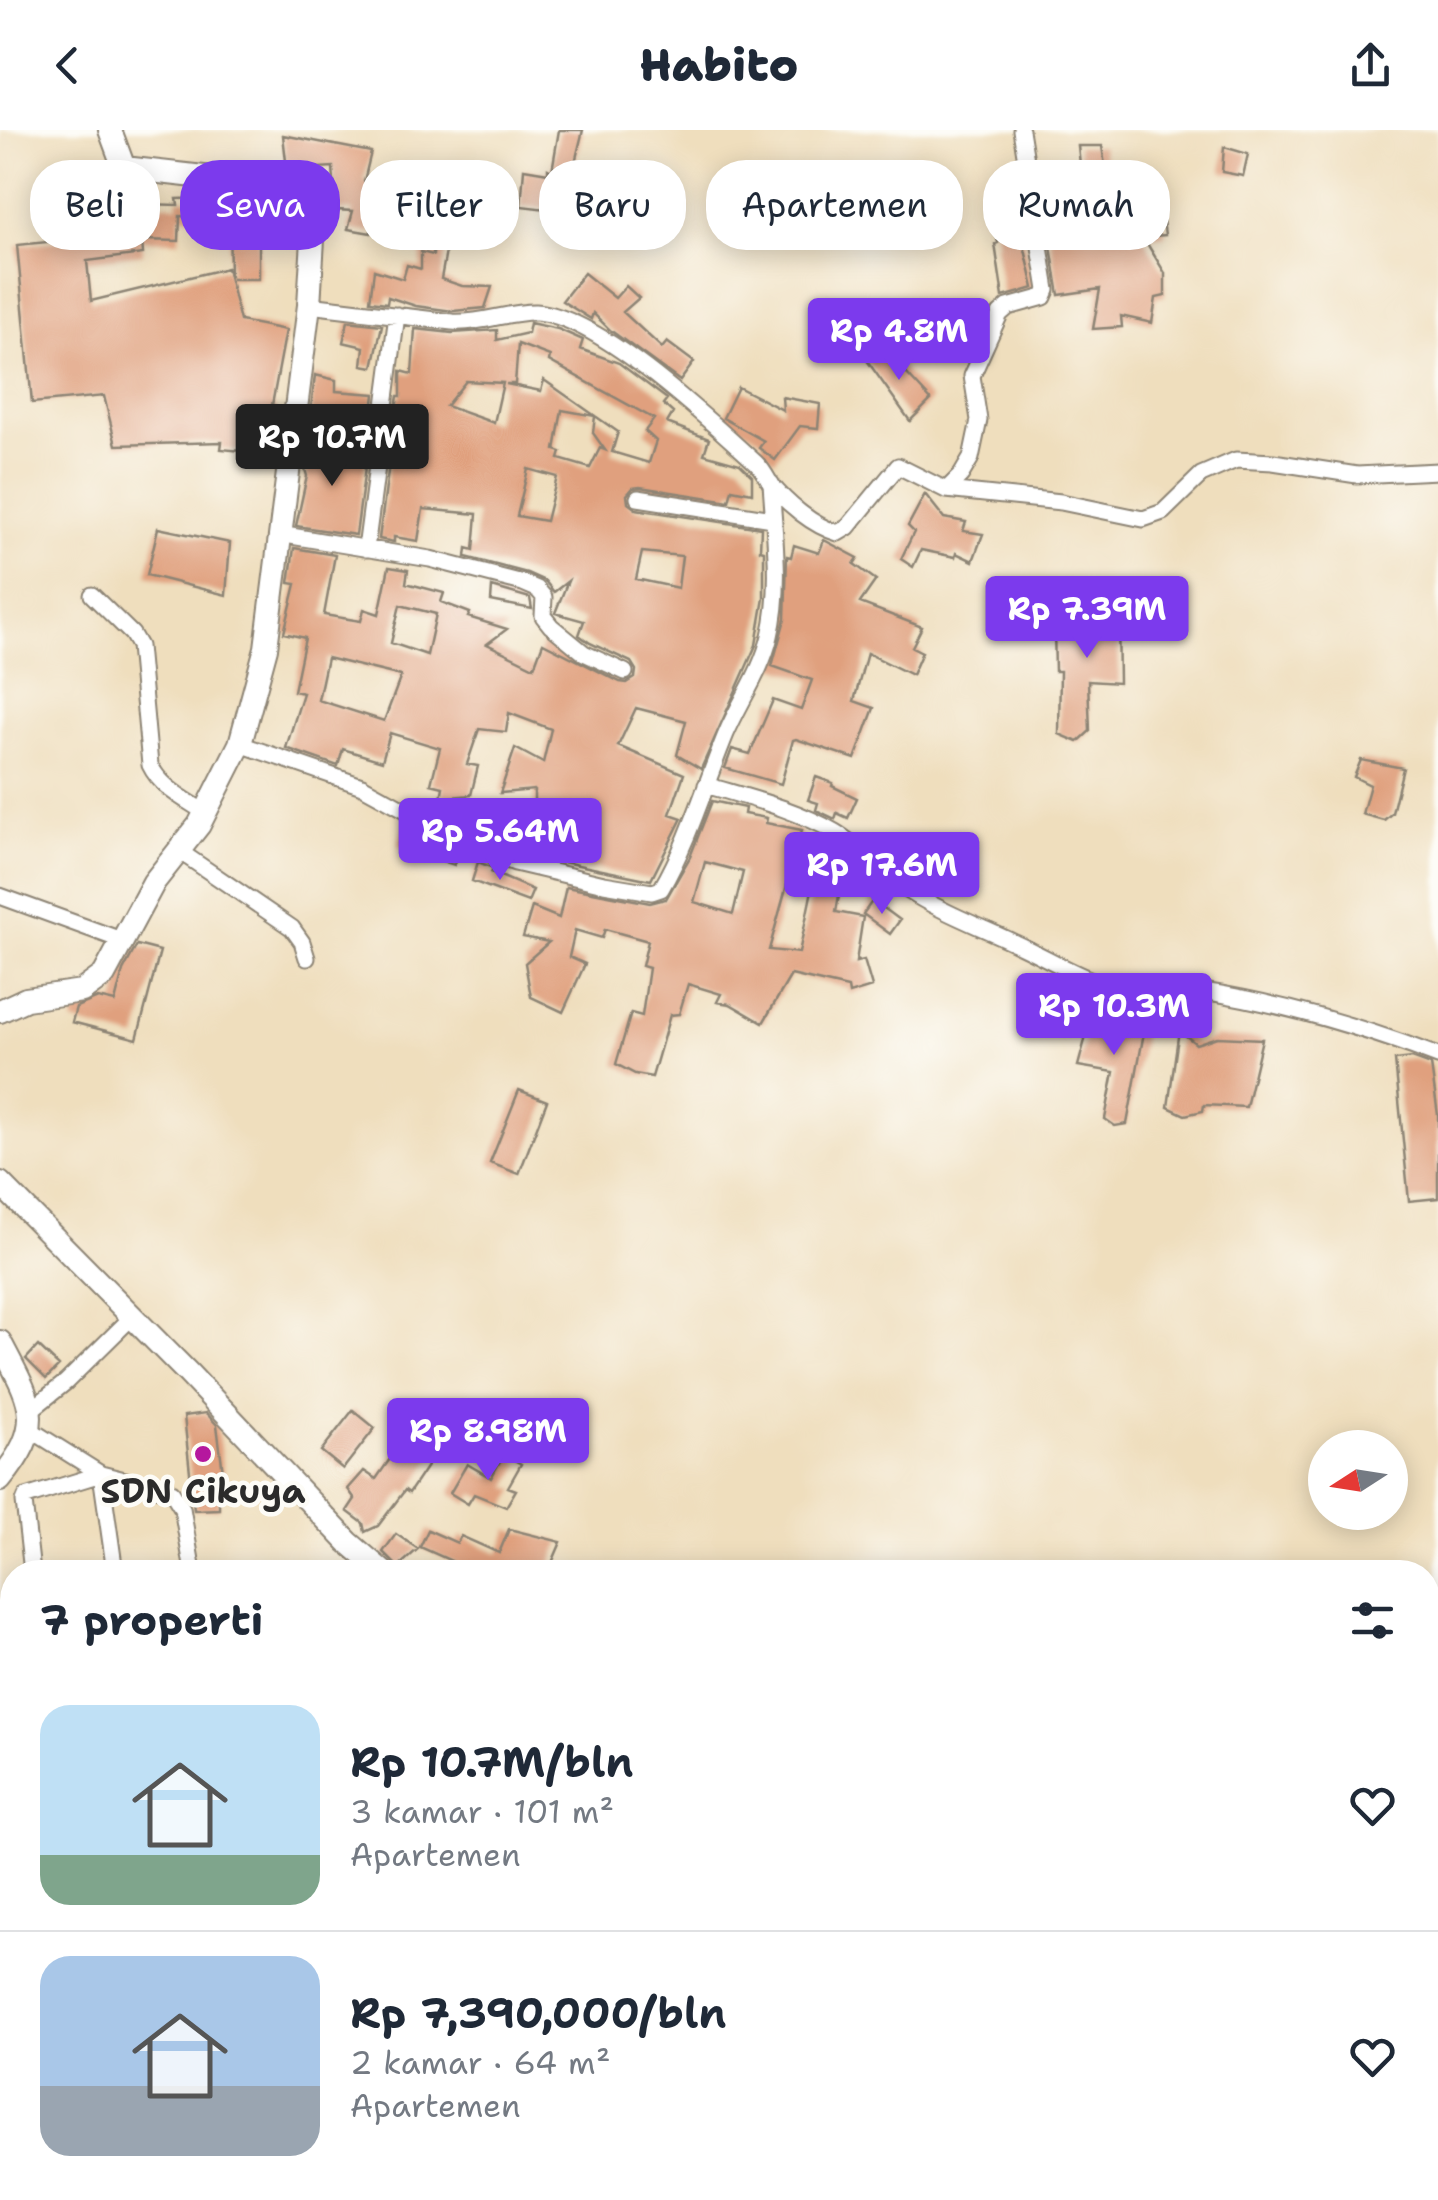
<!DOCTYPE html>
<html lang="id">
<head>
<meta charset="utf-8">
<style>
	body { margin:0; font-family:"Shantell Sans",sans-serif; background:#f6f6f7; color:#1f2937; height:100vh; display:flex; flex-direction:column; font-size:38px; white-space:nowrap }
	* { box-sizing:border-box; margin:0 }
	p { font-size:32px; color:#747a83 }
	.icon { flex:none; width:55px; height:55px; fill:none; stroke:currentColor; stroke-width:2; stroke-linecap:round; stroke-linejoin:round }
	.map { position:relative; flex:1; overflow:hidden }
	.side { position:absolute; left:0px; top:1430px; width:1440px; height:640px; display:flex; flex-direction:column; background:#fff; border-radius:40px 40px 0 0; box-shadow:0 5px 25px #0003 }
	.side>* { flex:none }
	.guide { position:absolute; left:30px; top:30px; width:1380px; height:90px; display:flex; gap:20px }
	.needle { width:65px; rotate:258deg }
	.fabs { position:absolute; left:1308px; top:1300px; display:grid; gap:20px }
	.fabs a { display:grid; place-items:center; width:100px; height:100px; border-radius:50%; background:#fff; box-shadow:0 5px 25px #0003; font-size:50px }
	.price { position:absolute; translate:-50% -85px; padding:0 22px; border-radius:10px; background:#7c3aed; color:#fff; font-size:32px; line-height:65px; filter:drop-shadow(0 2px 5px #0008) }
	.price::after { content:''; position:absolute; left:50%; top:60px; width:30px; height:22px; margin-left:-15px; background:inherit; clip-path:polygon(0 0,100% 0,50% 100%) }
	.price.on { background:#222; color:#fff }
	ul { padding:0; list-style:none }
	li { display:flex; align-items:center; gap:30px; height:250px; padding:0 40px }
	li+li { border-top:2px solid #e0e1e3 }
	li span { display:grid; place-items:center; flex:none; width:280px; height:200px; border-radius:30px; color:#555 }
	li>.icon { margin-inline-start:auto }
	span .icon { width:120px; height:120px; fill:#fffc; stroke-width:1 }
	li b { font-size:42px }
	h2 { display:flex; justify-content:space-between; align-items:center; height:120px; padding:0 40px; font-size:42px }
	.pill { padding:0 35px; border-radius:40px; background:#fff; box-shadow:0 5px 25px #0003; font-size:35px; line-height:90px }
	.pill.on { background:#7c3aed; color:#fff }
	header { display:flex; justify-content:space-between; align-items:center; height:130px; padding:0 40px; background:#fff; font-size:45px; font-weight:800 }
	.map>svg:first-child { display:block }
	.building { fill:#e0a07e; fill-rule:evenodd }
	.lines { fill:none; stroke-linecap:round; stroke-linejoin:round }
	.street-casing { stroke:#8d8474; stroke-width:19 }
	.secondary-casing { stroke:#8d8474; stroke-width:26 }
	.street { stroke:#fff; stroke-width:15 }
	.secondary { stroke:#fff; stroke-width:22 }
	.poi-dot { fill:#b5179e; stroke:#fdfcf7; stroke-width:4 }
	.labels { text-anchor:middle; stroke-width:9; stroke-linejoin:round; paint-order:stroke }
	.poi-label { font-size:35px; font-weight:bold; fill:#2b2b2b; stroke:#fdfcf7 }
</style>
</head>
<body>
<header><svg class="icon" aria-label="back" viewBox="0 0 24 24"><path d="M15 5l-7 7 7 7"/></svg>Habito<svg class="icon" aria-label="share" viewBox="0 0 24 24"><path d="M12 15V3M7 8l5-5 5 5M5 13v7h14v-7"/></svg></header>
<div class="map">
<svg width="1438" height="2070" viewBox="0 0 1438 2070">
	<rect width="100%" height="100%" fill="#fdfcf7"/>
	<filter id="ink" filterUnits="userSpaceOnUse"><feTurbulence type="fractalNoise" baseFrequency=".01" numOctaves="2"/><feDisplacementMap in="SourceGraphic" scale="20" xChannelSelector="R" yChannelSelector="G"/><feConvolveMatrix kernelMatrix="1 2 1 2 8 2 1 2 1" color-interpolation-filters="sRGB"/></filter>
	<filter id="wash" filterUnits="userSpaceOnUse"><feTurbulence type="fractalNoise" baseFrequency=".0048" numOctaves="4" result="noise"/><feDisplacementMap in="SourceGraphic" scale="40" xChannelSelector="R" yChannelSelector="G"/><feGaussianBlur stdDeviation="2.25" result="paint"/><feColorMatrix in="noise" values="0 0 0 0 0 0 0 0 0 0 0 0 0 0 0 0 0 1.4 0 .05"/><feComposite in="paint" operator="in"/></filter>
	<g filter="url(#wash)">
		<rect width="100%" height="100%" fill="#efdebd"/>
		<g id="blocks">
			<!-- building -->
			<path class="building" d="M 559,0 L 583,0 L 571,49 L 599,48 L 592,63 L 580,63 L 575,94 L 545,90 L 547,79 L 521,76 L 524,39 L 548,43 L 548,39 L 552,41 Z
				M 283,5 L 371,22 L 364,51 L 397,60 L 395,86 L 372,83 L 371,103 L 348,99 L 353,81 L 336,80 L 333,37 L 287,40 Z
				M 1078,16 L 1102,16 L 1111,75 L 1114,75 L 1116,91 L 1163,90 L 1165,105 L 1143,107 L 1165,143 L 1165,166 L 1156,168 L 1152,193 L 1121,186 L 1122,197 L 1093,199 L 1100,159 L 1059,165 L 1043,68 L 1083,62 Z
				M 1224,17 L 1248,24 L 1243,46 L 1222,42 Z
				M 110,44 L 118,99 L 146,96 L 146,74 L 178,75 L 177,69 L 203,68 L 200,87 L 180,86 L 179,111 L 142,110 L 143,124 L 87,131 L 91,171 L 227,138 L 240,191 L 286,200 L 272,275 L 276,276 L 272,324 L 221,319 L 222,312 L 116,315 L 104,266 L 32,273 L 17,115 L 98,107 L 90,46 Z
				M 454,48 L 485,53 L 481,80 L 466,77 L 467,71 L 452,68 Z
				M 1010,55 L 1034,158 L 1003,167 L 995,114 L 998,113 L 994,95 L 998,94 L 990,60 Z
				M 289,76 L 295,77 L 299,99 L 259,99 L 259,149 L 230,149 L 229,77 Z
				M 434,101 L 449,105 L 441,149 L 462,156 L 492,157 L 485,178 L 453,181 L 416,176 L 388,167 L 387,173 L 370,171 L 374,140 L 403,149 L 407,135 L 421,139 L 421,122 L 433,125 Z
				M 584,143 L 615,168 L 626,156 L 639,168 L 623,182 L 662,218 L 667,212 L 694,232 L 680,251 L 610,200 L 593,183 L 591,189 L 562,171 Z
				M 348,191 L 382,195 L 373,237 L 362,235 L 364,217 L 343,212 Z
				M 530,193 L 558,199 L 583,210 L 580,219 L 619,233 L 667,269 L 663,274 L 673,283 L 667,293 L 709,309 L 704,324 L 740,334 L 752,346 L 752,363 L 732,359 L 729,371 L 640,357 L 633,358 L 627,365 L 628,373 L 636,379 L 761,398 L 760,420 L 764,421 L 764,468 L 756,515 L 701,639 L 677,625 L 686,591 L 636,578 L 618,616 L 684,644 L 670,684 L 682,688 L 651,750 L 534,726 L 534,660 L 500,663 L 515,618 L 543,633 L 551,599 L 509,583 L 506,602 L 479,599 L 467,634 L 478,636 L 471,665 L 441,668 L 443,657 L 431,654 L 440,618 L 390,603 L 382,631 L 343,619 L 338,636 L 286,618 L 303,563 L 294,561 L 305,508 L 284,503 L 296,454 L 289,453 L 294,418 L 335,425 L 324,485 L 361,491 L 364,479 L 379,484 L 389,437 L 408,440 L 406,453 L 444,463 L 441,472 L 470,483 L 468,487 L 507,499 L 487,514 L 534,537 L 543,513 L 620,552 L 627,553 L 635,548 L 636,540 L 631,532 L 590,513 L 579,505 L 584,491 L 555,483 L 568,451 L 554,462 L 545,451 L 527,443 L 466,427 L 467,418 L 474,420 L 477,384 L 423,379 L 418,411 L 394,407 L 394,412 L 379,409 L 390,327 L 418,332 L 419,300 L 393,299 L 398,266 L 401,266 L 401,241 L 412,244 L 415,199 L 452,203 L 497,200 L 497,210 L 528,203 ZM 518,214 L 550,226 L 549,231 L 654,289 L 645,301 L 656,311 L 649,333 L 612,322 L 618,302 L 544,250 L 541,261 L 506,254 L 515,254 ZM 466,251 L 503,253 L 494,293 L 446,276 ZM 562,280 L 595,286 L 593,303 L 605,320 L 600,318 L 590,338 L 559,329 L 561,322 L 555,320 ZM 528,339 L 557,347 L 546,391 L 517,386 ZM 642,422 L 682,426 L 678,458 L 636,449 ZM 400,475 L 436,484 L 427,525 L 391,513 ZM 327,528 L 401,546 L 384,591 L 318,570 Z
				M 881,216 L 931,270 L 910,291 L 866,229 Z
				M 315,245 L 336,250 L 336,261 L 375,264 L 371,298 L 309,296 Z
				M 738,257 L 783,280 L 782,267 L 820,274 L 818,298 L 800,296 L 775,330 L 759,318 L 764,311 L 723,288 Z
				M 307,312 L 367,323 L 356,405 L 296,396 L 307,346 L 304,336 Z
				M 925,364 L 944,388 L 966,392 L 963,401 L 983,404 L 973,431 L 956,423 L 955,427 L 921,420 L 913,437 L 901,429 L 914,402 L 908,396 Z
				M 158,398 L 230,413 L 226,465 L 147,445 Z
				M 824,410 L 858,428 L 854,434 L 876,450 L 860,473 L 922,497 L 912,517 L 922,522 L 912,545 L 867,523 L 854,571 L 874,578 L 855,629 L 796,609 L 793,610 L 781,654 L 725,638 L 732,619 L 750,624 L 773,570 L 801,580 L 812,550 L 772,536 L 785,489 L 787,426 L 791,427 L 794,415 L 819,423 Z
				M 492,457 L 530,468 L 532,479 L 491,471 Z
				M 1119,462 L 1123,484 L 1118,485 L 1119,553 L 1088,551 L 1090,601 L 1078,612 L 1059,604 L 1060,541 L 1055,541 L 1054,497 L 1090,495 L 1085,467 Z
				M 1361,630 L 1403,638 L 1392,683 L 1384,690 L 1362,684 L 1370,655 L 1354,647 Z
				M 816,647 L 833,653 L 832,656 L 857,668 L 848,688 L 837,683 L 835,689 L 816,680 L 818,673 L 808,670 Z
				M 712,671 L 745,678 L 744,684 L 767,688 L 766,693 L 802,700 L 769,820 L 799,823 L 812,760 L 839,765 L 836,782 L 863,787 L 856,832 L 864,830 L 872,857 L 849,864 L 848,858 L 791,845 L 763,893 L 730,874 L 717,872 L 721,864 L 688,854 L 679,884 L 670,885 L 652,947 L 635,944 L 616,934 L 631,883 L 642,886 L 649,838 L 642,836 L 648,811 L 605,799 L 602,808 L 575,800 L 569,827 L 585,834 L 563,882 L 531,867 L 525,833 L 549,812 L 523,807 L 532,777 L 559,788 L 566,757 L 650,773 L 666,769 L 690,727 ZM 705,732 L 743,742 L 733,784 L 694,772 Z
				M 405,693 L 422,702 L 420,707 L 458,721 L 454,735 L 398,716 Z
				M 478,732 L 493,738 L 491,742 L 533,760 L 528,772 L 472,751 Z
				M 873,770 L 900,790 L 890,804 L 863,784 Z
				M 137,815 L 160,821 L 137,909 L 72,892 L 76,877 L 98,868 L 115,872 L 123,841 Z
				M 1095,873 L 1127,882 L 1120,902 L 1145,897 L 1127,994 L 1115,996 L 1105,989 L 1114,942 L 1078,936 Z
				M 1179,900 L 1196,914 L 1217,907 L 1262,909 L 1246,977 L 1204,975 L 1203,981 L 1185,985 L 1168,977 Z
				M 1412,928 L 1431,935 L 1438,985 L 1438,1068 L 1409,1071 L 1395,930 Z
				M 519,960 L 547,971 L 519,1044 L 490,1033 Z
				M 38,1216 L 59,1236 L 46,1249 L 26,1229 Z
				M 412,1277 L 452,1299 L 409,1363 L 405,1360 L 378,1396 L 365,1402 L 363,1393 L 347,1381 L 355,1369 L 348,1359 L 364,1341 L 376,1349 L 408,1303 L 399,1298 Z
				M 353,1280 L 375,1298 L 343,1339 L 321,1321 Z
				M 206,1283 L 217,1295 L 224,1350 L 219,1351 L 219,1379 L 194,1380 L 184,1286 Z
				M 504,1324 L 521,1334 L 508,1357 L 516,1360 L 506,1377 L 474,1364 L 468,1374 L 450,1363 L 467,1334 L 491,1348 Z
				M 509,1399 L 561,1412 L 548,1442 L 476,1442 L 420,1417 L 428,1400 L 457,1413 L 461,1406 L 499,1423 Z
				M 396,1404 L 418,1419 L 398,1437 L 383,1422 Z"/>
		</g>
	</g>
	<g filter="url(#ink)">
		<use href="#blocks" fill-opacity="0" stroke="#8d8474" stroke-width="2.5"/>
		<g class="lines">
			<defs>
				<path id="street" d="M 309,175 L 452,192 C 482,194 511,181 536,182 C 599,186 710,291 757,334 C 763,340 766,346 770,353 C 786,373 813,396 838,403 L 848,397 L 898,336 L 946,360 L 1061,372 L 1143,389 L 1163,382 L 1201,345 L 1236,330 L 1273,332 L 1357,345 L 1438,341
					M 946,360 L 961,345 L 971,328 L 979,290 L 972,246 L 1000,184 L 1008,177 L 1044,167 L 1047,160 L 1021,0
					M 638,368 L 773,389
					M 279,404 L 430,429 L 523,453 L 537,459 L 544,467 L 543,486 L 551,496 L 584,523 L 625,542
					M 366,419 L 397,185
					M 92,465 L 132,504 L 139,516 L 150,635 C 161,658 185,669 206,683
					M 240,614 L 362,656 L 477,719 L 515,733 L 604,754 L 652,762 L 661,759 C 689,711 705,655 726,604 C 740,571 762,541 770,506 C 782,457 774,403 771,353
					M 706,655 C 749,668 796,679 835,702 C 863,719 884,746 912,763 C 945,784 980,796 1015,813 C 1044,826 1074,845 1105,855 C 1136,865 1171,856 1203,861 C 1284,874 1362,897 1438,926
					M 179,721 L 292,798 L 302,812 L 307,828
					M 0,766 L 121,810
					M 31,1280 L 66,1252 L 130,1189
					M 31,1300 L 101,1344 L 172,1362 L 182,1378 L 193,1442
					M 32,1442 L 24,1372 L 26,1367 L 101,1344 L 115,1442
					M 0,1593 L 12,1590
					M 0,1682 L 12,1680
					M 0,1758 L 12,1757
					M 1079,2070 L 1088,2058
					M 1120,2070 L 1124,2058"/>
				<path id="secondary" d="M 0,881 L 26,869 L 82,861 L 104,845 L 154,752 L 199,695 L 240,614 L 266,518 L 309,175 L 314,93 L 308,65 L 257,53 L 124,38 L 110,0
					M 0,1053 L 188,1243 L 348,1412 L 383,1442
					M 0,1212 C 31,1272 48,1292 0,1350
					M 1394,2058 L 1412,2070"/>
			</defs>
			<!-- street casing -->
			<use href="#street" class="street-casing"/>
			<!-- secondary casing -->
			<use href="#secondary" class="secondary-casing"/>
			<!-- street -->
			<use href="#street" class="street"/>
			<!-- secondary -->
			<use href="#secondary" class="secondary"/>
		</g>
	</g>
	<!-- markers -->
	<circle class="poi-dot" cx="203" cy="1324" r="10"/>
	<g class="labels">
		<!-- poi labels -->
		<g class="poi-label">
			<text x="203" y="1373">SDN Cikuya</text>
		</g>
	</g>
</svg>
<div class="fabs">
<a><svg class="needle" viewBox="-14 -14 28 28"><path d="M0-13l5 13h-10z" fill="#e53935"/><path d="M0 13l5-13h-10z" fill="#747a83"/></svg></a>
</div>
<b class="price" style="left:899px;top:253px">Rp 4.8M</b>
<b class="price on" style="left:332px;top:359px">Rp 10.7M</b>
<b class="price" style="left:1087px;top:531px">Rp 7.39M</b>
<b class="price" style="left:500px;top:753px">Rp 5.64M</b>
<b class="price" style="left:882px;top:787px">Rp 17.6M</b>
<b class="price" style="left:1114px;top:928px">Rp 10.3M</b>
<b class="price" style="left:488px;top:1353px">Rp 8.98M</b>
<div class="guide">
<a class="pill">Beli</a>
<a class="pill on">Sewa</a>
<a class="pill">Filter</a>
<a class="pill">Baru</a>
<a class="pill">Apartemen</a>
<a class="pill">Rumah</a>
</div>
<section class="side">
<h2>7 properti<svg class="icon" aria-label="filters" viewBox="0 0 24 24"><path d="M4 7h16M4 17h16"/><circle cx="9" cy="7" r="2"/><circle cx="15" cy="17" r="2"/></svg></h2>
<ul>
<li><span style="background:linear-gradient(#bfe0f5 75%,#7fa58c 0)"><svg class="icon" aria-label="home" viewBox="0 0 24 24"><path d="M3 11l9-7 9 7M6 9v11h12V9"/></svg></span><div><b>Rp 10.7M/bln</b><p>3 kamar · 101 m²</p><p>Apartemen</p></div><svg class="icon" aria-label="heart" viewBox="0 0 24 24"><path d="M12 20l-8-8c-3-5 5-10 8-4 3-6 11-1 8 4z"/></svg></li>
<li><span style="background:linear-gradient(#a9c7e8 65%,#9aa5b1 0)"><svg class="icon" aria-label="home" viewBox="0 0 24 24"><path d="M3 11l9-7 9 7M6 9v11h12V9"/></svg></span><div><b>Rp 7,390,000/bln</b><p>2 kamar · 64 m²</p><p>Apartemen</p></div><svg class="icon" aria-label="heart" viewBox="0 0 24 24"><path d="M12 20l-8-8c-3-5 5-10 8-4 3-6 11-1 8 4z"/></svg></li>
</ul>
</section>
</div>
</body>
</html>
